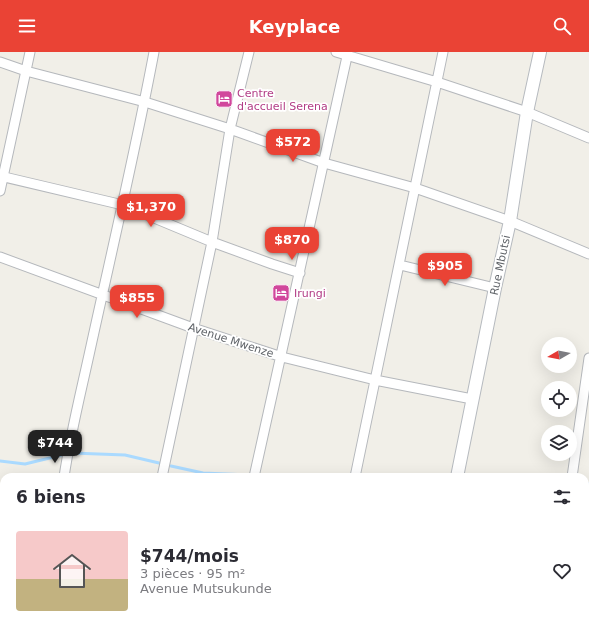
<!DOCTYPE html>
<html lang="fr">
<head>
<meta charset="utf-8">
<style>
	body { margin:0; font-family:"DejaVu Sans",sans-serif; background:#f7f7f7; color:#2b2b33; height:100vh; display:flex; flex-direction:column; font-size:15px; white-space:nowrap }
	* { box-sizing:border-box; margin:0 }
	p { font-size:13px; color:#7c7c81 }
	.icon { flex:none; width:22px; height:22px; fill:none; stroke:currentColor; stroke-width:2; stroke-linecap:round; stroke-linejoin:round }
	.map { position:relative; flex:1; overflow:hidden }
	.panel { position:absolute; left:0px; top:421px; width:589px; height:156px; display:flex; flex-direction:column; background:#fff; border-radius:12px 12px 0 0; box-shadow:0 4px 16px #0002 }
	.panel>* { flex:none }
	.needle { width:26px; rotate:261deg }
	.buttons { position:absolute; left:541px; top:285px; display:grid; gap:8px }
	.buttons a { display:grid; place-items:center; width:36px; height:36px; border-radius:50%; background:#fff; box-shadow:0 4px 16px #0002; font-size:20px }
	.price { position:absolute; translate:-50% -34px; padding:0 9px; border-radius:8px; background:#ea4335; color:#fff; font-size:13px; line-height:26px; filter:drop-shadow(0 1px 2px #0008) }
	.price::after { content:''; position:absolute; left:50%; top:24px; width:12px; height:9px; margin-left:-6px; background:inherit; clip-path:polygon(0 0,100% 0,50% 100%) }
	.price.active { background:#222; color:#fff }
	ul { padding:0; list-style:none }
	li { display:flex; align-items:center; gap:12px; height:100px; padding:0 16px }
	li+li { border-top:1px solid #e1e1e2 }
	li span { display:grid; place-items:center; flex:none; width:112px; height:80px; border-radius:4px; color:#555 }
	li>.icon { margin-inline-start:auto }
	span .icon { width:48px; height:48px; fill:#fffc; stroke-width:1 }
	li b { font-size:17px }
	h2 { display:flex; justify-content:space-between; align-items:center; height:48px; padding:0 16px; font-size:17px }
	header { display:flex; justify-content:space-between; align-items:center; height:52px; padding:0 16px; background:#ea4335; color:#fff; font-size:18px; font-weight:800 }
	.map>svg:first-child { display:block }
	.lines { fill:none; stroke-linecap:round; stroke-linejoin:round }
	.stream { stroke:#aadaff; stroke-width:3 }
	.street-casing { stroke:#b5b8bc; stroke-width:11 }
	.secondary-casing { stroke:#b6babf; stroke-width:14 }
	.street { stroke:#fff; stroke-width:9 }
	.secondary { stroke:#fff; stroke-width:12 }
	.labels { text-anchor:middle; stroke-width:3.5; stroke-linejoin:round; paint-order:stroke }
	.hotel-label { font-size:11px; fill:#b23c85; stroke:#fff; text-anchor:start }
	.street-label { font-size:11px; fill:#5f6368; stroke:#fff }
</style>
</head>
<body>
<header><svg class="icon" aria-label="menu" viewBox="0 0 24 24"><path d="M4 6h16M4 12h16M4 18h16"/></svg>Keyplace<svg class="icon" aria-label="search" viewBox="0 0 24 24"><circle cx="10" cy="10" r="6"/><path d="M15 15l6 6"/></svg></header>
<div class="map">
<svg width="589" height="577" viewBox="0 0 589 577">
	<rect width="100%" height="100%" fill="#f1efe8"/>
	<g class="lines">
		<!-- stream -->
		<path class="stream" d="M 72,401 L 125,403 L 159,411
			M 0,409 L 25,412 L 62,403
			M 171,414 L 203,421 L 249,423
			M 260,423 L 265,425
			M 585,432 L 589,432"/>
		<defs>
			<path id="street" d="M 336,0 L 437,30 L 527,60 L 589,86
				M 0,10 L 26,19 L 145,50 L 230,77 L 324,111 L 415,136 L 510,169 L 589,202
				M 0,124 L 123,153 L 212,190 L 272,212 L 300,221
				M 0,139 L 30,0
				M 0,205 L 193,276 L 282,305 L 375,328 L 472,347
				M 400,213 L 495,236
				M 64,425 C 70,384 80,344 89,303 C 111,202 135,101 154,0
				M 162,425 L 212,190 L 230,77 L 249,0
				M 254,425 L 348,0
				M 355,425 L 443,0
				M 572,425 L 589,306
				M 0,469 L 4,470
				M 585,568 L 589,570
				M 35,577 L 36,573
				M 133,577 L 134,573
				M 225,577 L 226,573
				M 327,577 L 327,573
				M 545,577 L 545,573"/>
			<path id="secondary" d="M 457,425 L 495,236 L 510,169 L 527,60 L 540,0
				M 429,577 L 430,573"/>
		</defs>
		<!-- street casing -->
		<use href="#street" class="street-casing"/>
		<!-- secondary casing -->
		<use href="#secondary" class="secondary-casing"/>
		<!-- street -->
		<use href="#street" class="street"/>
		<!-- secondary -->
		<use href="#secondary" class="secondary"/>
	</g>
	<!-- icons -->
	<defs>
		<symbol id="hotel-square" viewBox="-11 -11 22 22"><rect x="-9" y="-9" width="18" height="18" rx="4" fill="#d1479c" stroke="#fff"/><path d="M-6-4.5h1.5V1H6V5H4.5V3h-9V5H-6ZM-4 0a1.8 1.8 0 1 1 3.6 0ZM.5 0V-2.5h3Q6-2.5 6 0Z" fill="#fff"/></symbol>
	</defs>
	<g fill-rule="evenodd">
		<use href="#hotel-square" x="214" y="37" width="20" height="20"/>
		<use href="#hotel-square" x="271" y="231" width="20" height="20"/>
	</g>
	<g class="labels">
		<!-- hotel labels -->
		<g class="hotel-label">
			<text x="237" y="45">Centre<tspan x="237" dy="13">d'accueil Serena</tspan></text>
			<text x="294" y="245">Irungi</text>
		</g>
		<!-- street labels -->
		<g class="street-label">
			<text transform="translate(500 213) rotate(-78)" y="4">Rue Mbutsi</text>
			<text transform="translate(231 288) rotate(18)" y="4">Avenue Mwenze</text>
		</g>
	</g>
</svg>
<div class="buttons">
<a><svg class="needle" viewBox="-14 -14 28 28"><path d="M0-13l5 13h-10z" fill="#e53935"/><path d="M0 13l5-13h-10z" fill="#7c7c81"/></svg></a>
<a><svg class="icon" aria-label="locate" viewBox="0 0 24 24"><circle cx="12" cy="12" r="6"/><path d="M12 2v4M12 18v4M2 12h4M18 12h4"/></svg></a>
<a><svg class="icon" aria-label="layers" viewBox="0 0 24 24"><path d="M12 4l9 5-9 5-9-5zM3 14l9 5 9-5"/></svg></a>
</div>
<b class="price" style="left:293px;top:111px">$572</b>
<b class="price" style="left:151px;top:176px">$1,370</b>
<b class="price" style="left:292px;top:209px">$870</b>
<b class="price" style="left:445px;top:235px">$905</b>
<b class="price" style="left:137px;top:267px">$855</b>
<b class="price active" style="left:55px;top:412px">$744</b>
<section class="panel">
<h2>6 biens<svg class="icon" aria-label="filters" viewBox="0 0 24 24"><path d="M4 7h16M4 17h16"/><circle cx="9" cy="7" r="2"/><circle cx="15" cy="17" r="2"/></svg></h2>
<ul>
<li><span style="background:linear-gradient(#f6c9c9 60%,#c2b280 0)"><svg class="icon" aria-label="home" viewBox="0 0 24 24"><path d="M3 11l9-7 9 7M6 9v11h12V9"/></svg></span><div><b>$744/mois</b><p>3 pièces · 95 m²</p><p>Avenue Mutsukunde</p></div><svg class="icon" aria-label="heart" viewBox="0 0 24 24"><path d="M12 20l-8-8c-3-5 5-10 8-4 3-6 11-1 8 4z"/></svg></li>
</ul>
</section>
</div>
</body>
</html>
